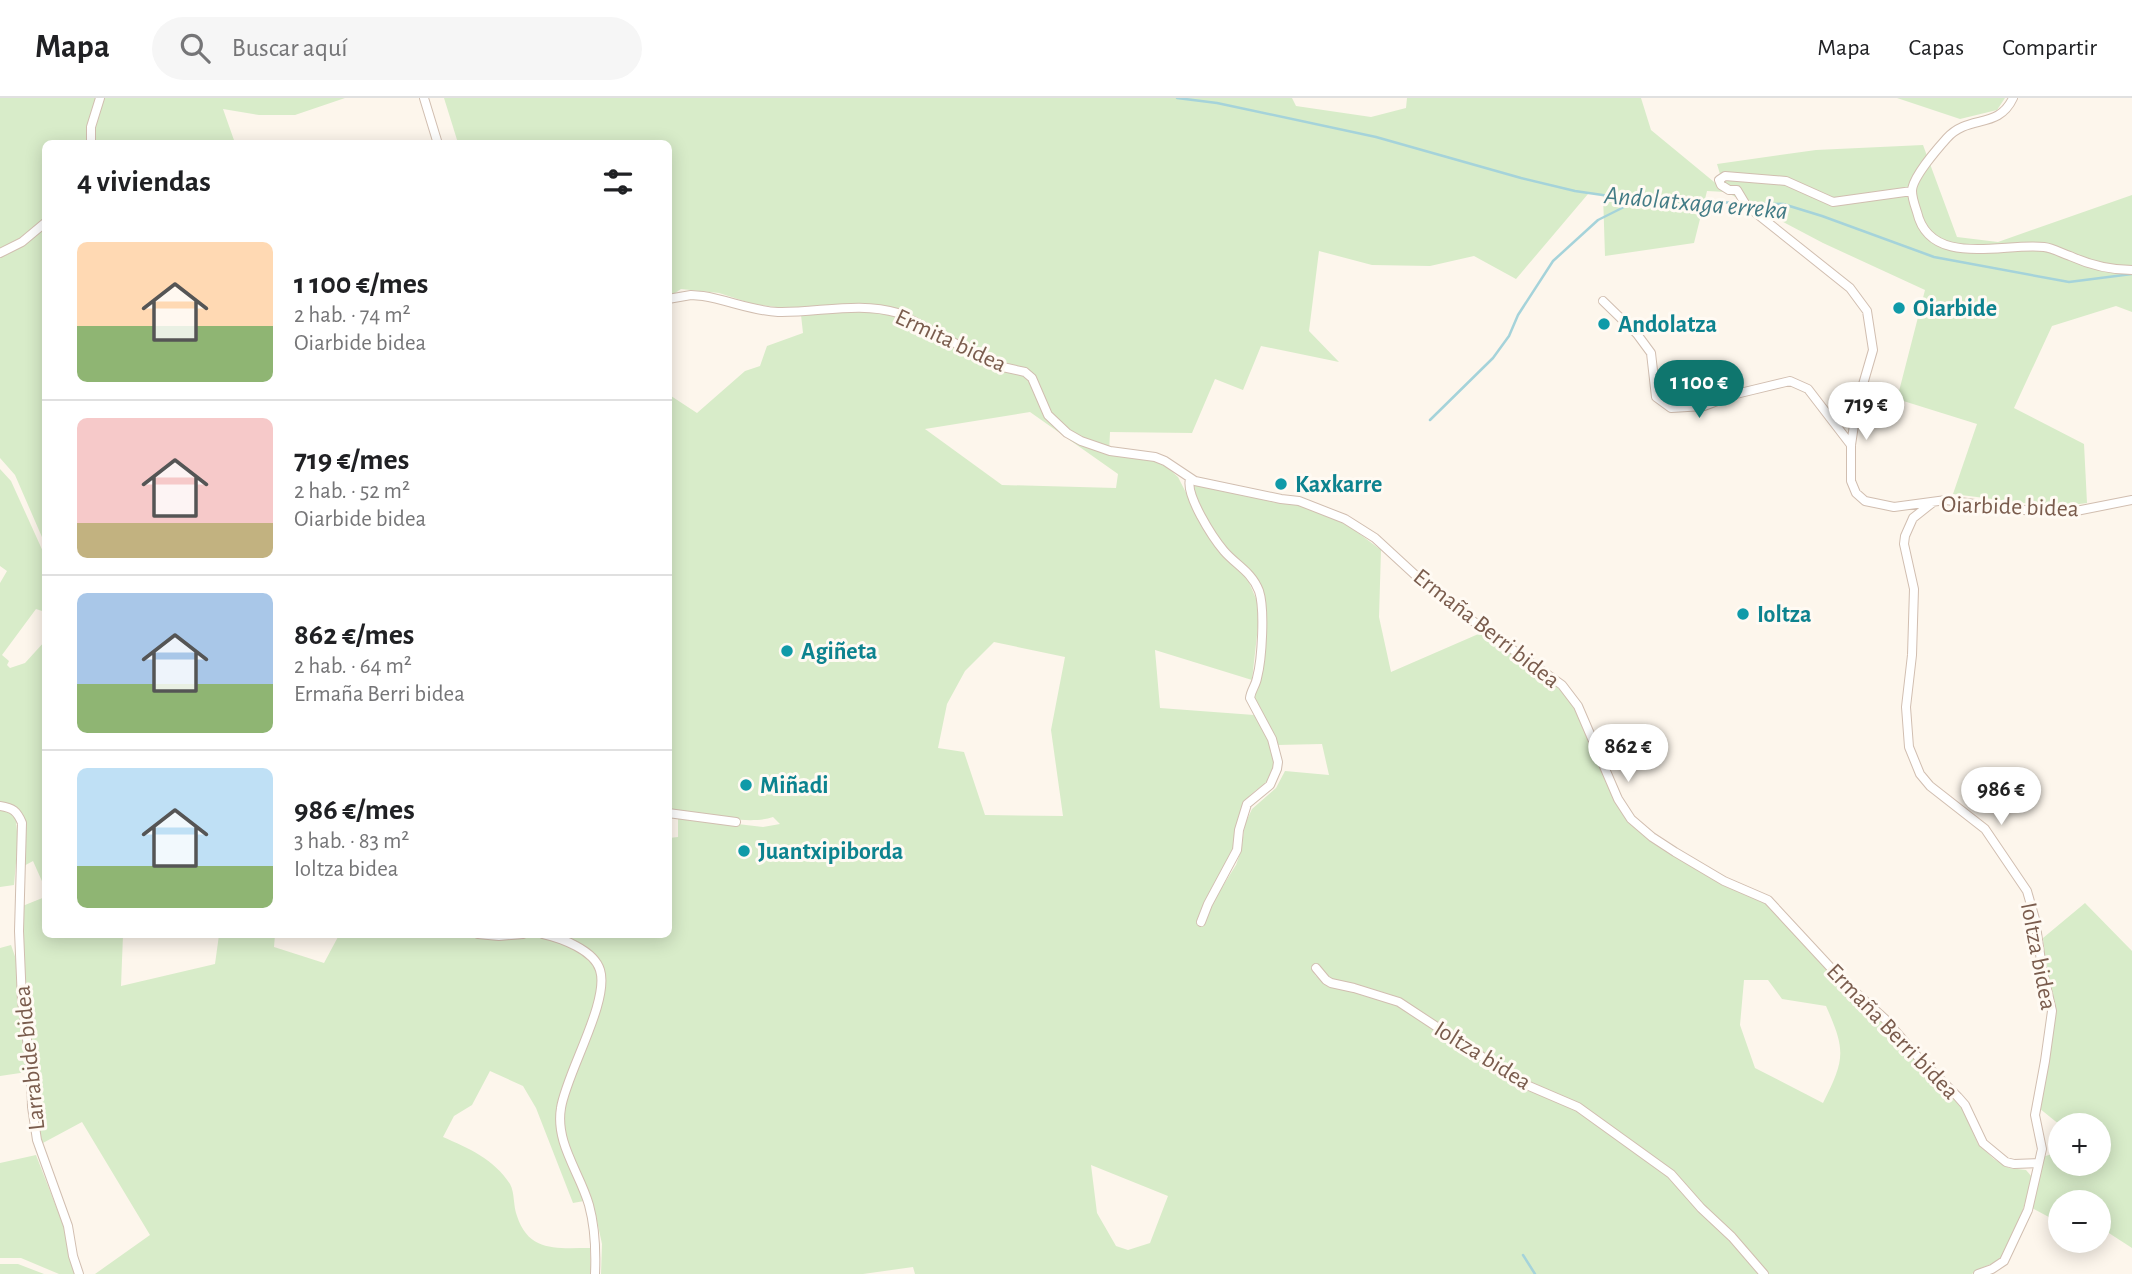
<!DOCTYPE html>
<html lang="es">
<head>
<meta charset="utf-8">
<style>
	body { margin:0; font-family:"Alegreya Sans",sans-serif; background:#f6f6f6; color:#202124; height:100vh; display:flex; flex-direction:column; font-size:26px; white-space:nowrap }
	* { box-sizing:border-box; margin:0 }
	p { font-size:23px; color:#757577 }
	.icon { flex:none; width:38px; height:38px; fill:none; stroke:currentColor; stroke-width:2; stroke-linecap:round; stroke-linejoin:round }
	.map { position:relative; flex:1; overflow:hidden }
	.sheet { position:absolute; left:42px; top:42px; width:630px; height:798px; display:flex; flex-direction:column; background:#fff; border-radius:10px; box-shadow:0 4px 18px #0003 }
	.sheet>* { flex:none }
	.tools { position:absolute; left:2048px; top:1015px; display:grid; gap:14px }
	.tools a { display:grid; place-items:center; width:63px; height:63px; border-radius:50%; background:#fff; box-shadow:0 4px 18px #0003; font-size:35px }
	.price { position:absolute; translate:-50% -60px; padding:0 16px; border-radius:24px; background:#fff; color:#222; font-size:23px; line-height:46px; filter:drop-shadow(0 2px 4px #0008) }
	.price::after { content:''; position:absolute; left:50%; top:42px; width:21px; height:16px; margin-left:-10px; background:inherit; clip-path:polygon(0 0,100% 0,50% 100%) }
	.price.active { background:#0f766e; color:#fff }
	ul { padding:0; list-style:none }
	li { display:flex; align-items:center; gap:21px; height:175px; padding:0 35px }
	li+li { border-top:2px solid #e0e0e0 }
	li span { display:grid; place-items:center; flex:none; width:196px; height:140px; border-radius:10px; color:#555 }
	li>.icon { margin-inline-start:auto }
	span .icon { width:84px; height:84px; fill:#fffc; stroke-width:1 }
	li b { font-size:30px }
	h2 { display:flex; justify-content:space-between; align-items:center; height:84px; padding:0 35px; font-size:30px }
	header { display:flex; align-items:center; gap:42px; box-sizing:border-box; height:98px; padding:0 35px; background:#fff; border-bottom:2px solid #e0e0e0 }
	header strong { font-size:33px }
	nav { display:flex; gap:38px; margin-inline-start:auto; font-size:24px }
	.search { width:490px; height:63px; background:#f6f6f6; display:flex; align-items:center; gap:18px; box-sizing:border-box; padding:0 24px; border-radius:38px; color:#757577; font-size:26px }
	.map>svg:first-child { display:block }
	.green { fill:#d8ecc9; fill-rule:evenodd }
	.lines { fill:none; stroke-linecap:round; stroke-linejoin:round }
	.stream { stroke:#a5d3da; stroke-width:2.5 }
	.street-casing { stroke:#d1beb0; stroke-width:10 }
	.street { stroke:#fff; stroke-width:8 }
	.culture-dot { fill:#0f9aa8; stroke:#fffaf3; stroke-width:2.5 }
	.labels { text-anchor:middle; stroke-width:6; stroke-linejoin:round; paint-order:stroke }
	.culture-label { font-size:24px; font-weight:bold; fill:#0d838f; stroke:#fffaf3; text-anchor:start }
	.street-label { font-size:24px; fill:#7a5c4d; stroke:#fffaf3 }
	.water-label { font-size:26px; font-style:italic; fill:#437c86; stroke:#fffaf3 }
</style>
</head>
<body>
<header>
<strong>Mapa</strong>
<div class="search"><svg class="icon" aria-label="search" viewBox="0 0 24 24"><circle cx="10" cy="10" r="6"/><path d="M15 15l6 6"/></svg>Buscar aquí</div>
<nav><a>Mapa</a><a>Capas</a><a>Compartir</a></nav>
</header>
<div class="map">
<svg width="2132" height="1176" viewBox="0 0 2132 1176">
	<rect width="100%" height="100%" fill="#fdf6ec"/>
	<!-- green -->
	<path class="green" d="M 0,0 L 345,0 L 295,17 L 259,17 L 223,11 L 235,45 L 46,46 L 45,119 L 27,136 L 0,151 Z
		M 444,0 L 1292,0 L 1296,8 L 1371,19 L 1406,10 L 1407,0 L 1641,0 L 1651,32 L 1725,93 L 1717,66 L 1816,52 L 1923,47 L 1957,139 L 1998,144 L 2132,97 L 2132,214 L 2116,208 L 2052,228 L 2014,310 L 2084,346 L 2087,405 L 2057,409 L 1953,396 L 1977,326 L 1897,301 L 1925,192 L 1823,145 L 1726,94 L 1707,93 L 1694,145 L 1605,158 L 1603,96 L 1588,96 L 1516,181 L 1474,158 L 1430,168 L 1372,167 L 1319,153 L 1309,233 L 1339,264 L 1261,248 L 1243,292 L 1215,281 L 1192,335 L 1110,334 L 1109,356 L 1151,361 L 1168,370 L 1178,379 L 1206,434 L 1219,454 L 1245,475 L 1257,503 L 1259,519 L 1252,582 L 1155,552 L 1160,610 L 1254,617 C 1263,633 1273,647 1274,666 C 1274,687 1255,688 1246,703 C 1236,719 1240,739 1232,755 C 1222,777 1208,795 1200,818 L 1206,823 L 1214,802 L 1236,767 L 1241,753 L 1245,726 L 1252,711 L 1276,690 L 1285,673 L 1329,677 L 1322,646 L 1277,647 L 1255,608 L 1254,599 L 1260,583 L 1265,520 L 1263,500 L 1250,473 L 1228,455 L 1214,436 L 1194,394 L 1193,389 L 1195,386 L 1277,405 L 1300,406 L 1349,428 L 1381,452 L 1379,519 L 1391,574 L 1483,534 L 1558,589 L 1569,602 L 1584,626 L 1614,701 L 1628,722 L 1656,746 L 1720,784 L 1763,803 L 1853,897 L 1876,915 L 1929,975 L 1960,1005 L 1978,1046 L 1994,1061 L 2009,1070 L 2026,1072 L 2032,1079 C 2027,1100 2015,1144 2001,1159 C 1993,1168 1980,1168 1972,1176 L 1767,1176 L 1751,1154 L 1702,1107 L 1671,1073 L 1577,1005 L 1523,983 L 1408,906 L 1366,889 L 1331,882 L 1317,868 L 1313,870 L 1315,877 L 1325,886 L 1381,901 L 1402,910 L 1523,988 L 1576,1012 L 1670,1079 L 1702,1114 L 1717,1126 L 1760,1176 L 915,1176 L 913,1169 L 863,1176 L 601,1176 L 602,1146 L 594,1109 L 584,1103 L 573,1105 L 536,1010 L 523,988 L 490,973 L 472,1007 L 454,1018 L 443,1039 C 468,1050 494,1061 510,1086 C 515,1095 513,1108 517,1118 C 529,1155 558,1150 590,1150 L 591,1176 L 95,1176 L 150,1137 L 82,1024 L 41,1046 L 36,1026 L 34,973 L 24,897 L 20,809 L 45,799 L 46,836 L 123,837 L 121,888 L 215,866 L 219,837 L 275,837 L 274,849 L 324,865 L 339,837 L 468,836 C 492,843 513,837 537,839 C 557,840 599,858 599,882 C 599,904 575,956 566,978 L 571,986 C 581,961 615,887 599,864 C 590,851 571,844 557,837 L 668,836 L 669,740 L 678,739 L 678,719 L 763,729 L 780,726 L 773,719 C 749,728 696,715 669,712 L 668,296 L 697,315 L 745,273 L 760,268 L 767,248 L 803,235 L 801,217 L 792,211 L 753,206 L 719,195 L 681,191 L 669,199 L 668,46 L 458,45 ZM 1030,314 L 1118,376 L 1116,390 L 1002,387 L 925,331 ZM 994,544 L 1065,559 L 1051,632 L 1063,718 L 985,717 L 964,654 L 938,650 L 947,606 L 965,573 ZM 1744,882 L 1768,882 L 1782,901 L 1826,908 C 1846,953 1845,961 1823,1005 L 1755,970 L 1740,927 ZM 1091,1067 L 1168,1098 L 1150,1145 L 1128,1152 L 1116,1148 L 1097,1115 Z
		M 1897,0 L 2005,0 L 1997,12 L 1960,21 Z
		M 45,129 L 45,446 L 15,377 L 0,360 L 0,159 L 25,146 Z
		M 0,371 L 11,383 L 45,458 L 45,514 L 36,511 L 2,557 L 9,563 L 7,567 L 10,570 L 25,565 L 45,543 L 45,790 L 33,763 L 22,769 L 25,725 L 23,717 L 16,724 L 18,742 L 14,787 L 0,789 L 0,485 L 7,473 L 0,468 Z
		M 2085,805 L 2132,853 L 2132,1150 L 2098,1128 L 2098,1104 L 2060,1104 L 2060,1125 L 2032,1110 L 2042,1059 L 2059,1054 L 2060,1051 L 2060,1066 L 2098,1066 L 2098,1027 L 2060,1027 L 2039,1010 L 2054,906 L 2046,878 L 2043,840 Z
		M 11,847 L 17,864 L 27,974 L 0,978 L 0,850 Z
		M 36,1057 L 64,1129 L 75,1176 L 59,1176 L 21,1160 L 0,1160 L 0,1065 Z
		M 0,1166 L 18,1166 L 44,1176 L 0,1176 Z"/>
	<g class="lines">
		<!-- stream -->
		<path class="stream" d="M 1177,0 L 1217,5 L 1376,39 L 1521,80 L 1575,93 L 1637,102 L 1783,106 L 1822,118 L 1934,159 L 2069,184 L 2132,176
			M 1430,322 L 1493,260 L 1509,238 L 1518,217 L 1553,163 L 1598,122 L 1634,104
			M 1523,1157 L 1535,1176"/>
		<defs>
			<path id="street" d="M 424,0 L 438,46
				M 2013,0 C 1998,32 1969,16 1947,40 C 1938,50 1912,80 1912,93 C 1912,100 1915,108 1917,114 C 1930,171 2005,144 2044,149 C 2053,150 2061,155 2070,158 C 2090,167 2110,172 2132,172
				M 91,46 L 91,29 L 100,0
				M 1912,93 L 1833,104 L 1786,83 L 1725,78 L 1719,82 L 1721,87 L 1729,92 L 1737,92 L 1746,107 L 1850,190 L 1867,213 L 1873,252 L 1857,307 L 1851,347 L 1851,383 L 1856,395 L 1865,403 L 1894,409 L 1946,402 L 2010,411 L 2066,415 L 2132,402
				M 0,155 L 22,144 L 46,124
				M 668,201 L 691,197 L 703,198 C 728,202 753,213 778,214 C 818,215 859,203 898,215 L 998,268 L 1025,274 L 1032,280 L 1048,317 L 1067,335 L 1081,343 L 1110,353 L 1155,359 L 1165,363 L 1195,383 L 1281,401 L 1299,403 L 1345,421 L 1375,440 L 1438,498 L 1562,587 L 1578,608 L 1618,701 L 1631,721 L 1652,739 L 1675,754 L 1724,783 L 1768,802 L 1844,884 L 1885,921 L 1917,958 L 1958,999 L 1965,1007 L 1983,1045 L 2006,1064 L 2014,1066 L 2038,1065
				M 1603,203 L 1637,236 L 1651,255 L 1656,299 L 1671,310 L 1704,308 L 1736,296 L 1790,283 L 1808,291 L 1851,347
				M 1190,381 C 1185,397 1213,440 1224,453 C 1236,467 1252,474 1259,493 C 1265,511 1262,561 1257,580 C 1256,587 1251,592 1250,600 L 1272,641 L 1278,664 L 1277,671 L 1270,687 L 1247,706 L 1239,732 L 1237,752 L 1208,806 L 1201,824
				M 1932,405 L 1913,420 L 1905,438 L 1904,446 L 1914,491 L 1912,557 L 1906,609 L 1909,649 L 1920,676 L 1930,688 L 1985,731 L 2027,793 L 2035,821 L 2042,870 L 2052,913 L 2045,963 L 2035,1017 L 2042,1051 L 2028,1112 L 2004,1163 L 1992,1171 L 1978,1176
				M 0,708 C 13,710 17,713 22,725 L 19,833 L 22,903 L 31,972 L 32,1009 L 37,1042 L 68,1128 L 73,1158 L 79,1176
				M 668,715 L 736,724
				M 478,836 L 499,838 L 523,836
				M 543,836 C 561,840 594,852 600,872 C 610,903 566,976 561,1010 C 555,1045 580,1075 589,1107 C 595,1129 596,1153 595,1176
				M 1316,870 L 1326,882 L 1331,885 L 1354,890 L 1399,904 L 1522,985 L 1578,1009 L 1671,1076 L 1701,1110 L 1732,1139 L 1764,1176"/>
		</defs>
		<!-- street casing -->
		<use href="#street" class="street-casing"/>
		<!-- street -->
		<use href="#street" class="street"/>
	</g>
	<!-- markers -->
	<g class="culture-dot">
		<circle cx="1899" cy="210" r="7"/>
		<circle cx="1604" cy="226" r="7"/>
		<circle cx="1281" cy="386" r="7"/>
		<circle cx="1743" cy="516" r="7"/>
		<circle cx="787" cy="553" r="7"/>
		<circle cx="746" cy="687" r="7"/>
		<circle cx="744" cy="753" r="7"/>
	</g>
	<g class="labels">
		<!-- culture labels -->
		<g class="culture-label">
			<text x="1913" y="218">Oiarbide</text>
			<text x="1618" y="234">Andolatza</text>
			<text x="1295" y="394">Kaxkarre</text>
			<text x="1757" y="524">Ioltza</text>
			<text x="801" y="561">Agiñeta</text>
			<text x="760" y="695">Miñadi</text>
			<text x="758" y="761">Juantxipiborda</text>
		</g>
		<!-- street labels -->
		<g class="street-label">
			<text transform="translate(951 242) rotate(25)" y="8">Ermita bidea</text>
			<text transform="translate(2010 408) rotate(2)" y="8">Oiarbide bidea</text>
			<text transform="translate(1487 530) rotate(38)" y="8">Ermaña Berri bidea</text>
			<text transform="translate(2039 858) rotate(79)" y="8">Ioltza bidea</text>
			<text transform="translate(1893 933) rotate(46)" y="8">Ermaña Berri bidea</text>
			<text transform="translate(1483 957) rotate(32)" y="8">Ioltza bidea</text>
			<text transform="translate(29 960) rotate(-96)" y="8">Larrabide bidea</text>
		</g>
		<!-- water labels -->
		<g class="water-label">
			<text transform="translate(1696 104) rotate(5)" y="9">Andolatxaga erreka</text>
		</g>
	</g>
</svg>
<div class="tools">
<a>+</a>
<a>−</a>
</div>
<b class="price active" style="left:1699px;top:322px">1 100 €</b>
<b class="price" style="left:1866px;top:344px">719 €</b>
<b class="price" style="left:1628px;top:686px">862 €</b>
<b class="price" style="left:2001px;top:729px">986 €</b>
<section class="sheet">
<h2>4 viviendas<svg class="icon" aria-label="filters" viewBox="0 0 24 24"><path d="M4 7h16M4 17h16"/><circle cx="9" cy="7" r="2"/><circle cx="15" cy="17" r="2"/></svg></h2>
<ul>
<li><span style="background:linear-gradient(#ffd9b3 60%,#8fb573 0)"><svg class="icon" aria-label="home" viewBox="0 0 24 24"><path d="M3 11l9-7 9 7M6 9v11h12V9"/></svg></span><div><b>1 100 €/mes</b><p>2 hab. · 74 m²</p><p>Oiarbide bidea</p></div></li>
<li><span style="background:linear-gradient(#f6c9c9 75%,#c2b280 0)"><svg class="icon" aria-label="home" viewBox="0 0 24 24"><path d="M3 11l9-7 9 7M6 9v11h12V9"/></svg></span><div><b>719 €/mes</b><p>2 hab. · 52 m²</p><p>Oiarbide bidea</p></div></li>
<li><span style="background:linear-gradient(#a9c7e8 65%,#8fb573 0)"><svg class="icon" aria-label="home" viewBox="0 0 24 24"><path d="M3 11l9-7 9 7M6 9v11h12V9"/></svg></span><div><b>862 €/mes</b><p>2 hab. · 64 m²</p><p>Ermaña Berri bidea</p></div></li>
<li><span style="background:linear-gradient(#bfe0f5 70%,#8fb573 0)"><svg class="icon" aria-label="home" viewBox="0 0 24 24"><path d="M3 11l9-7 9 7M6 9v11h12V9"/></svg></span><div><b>986 €/mes</b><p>3 hab. · 83 m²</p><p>Ioltza bidea</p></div></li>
</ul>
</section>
</div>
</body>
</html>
